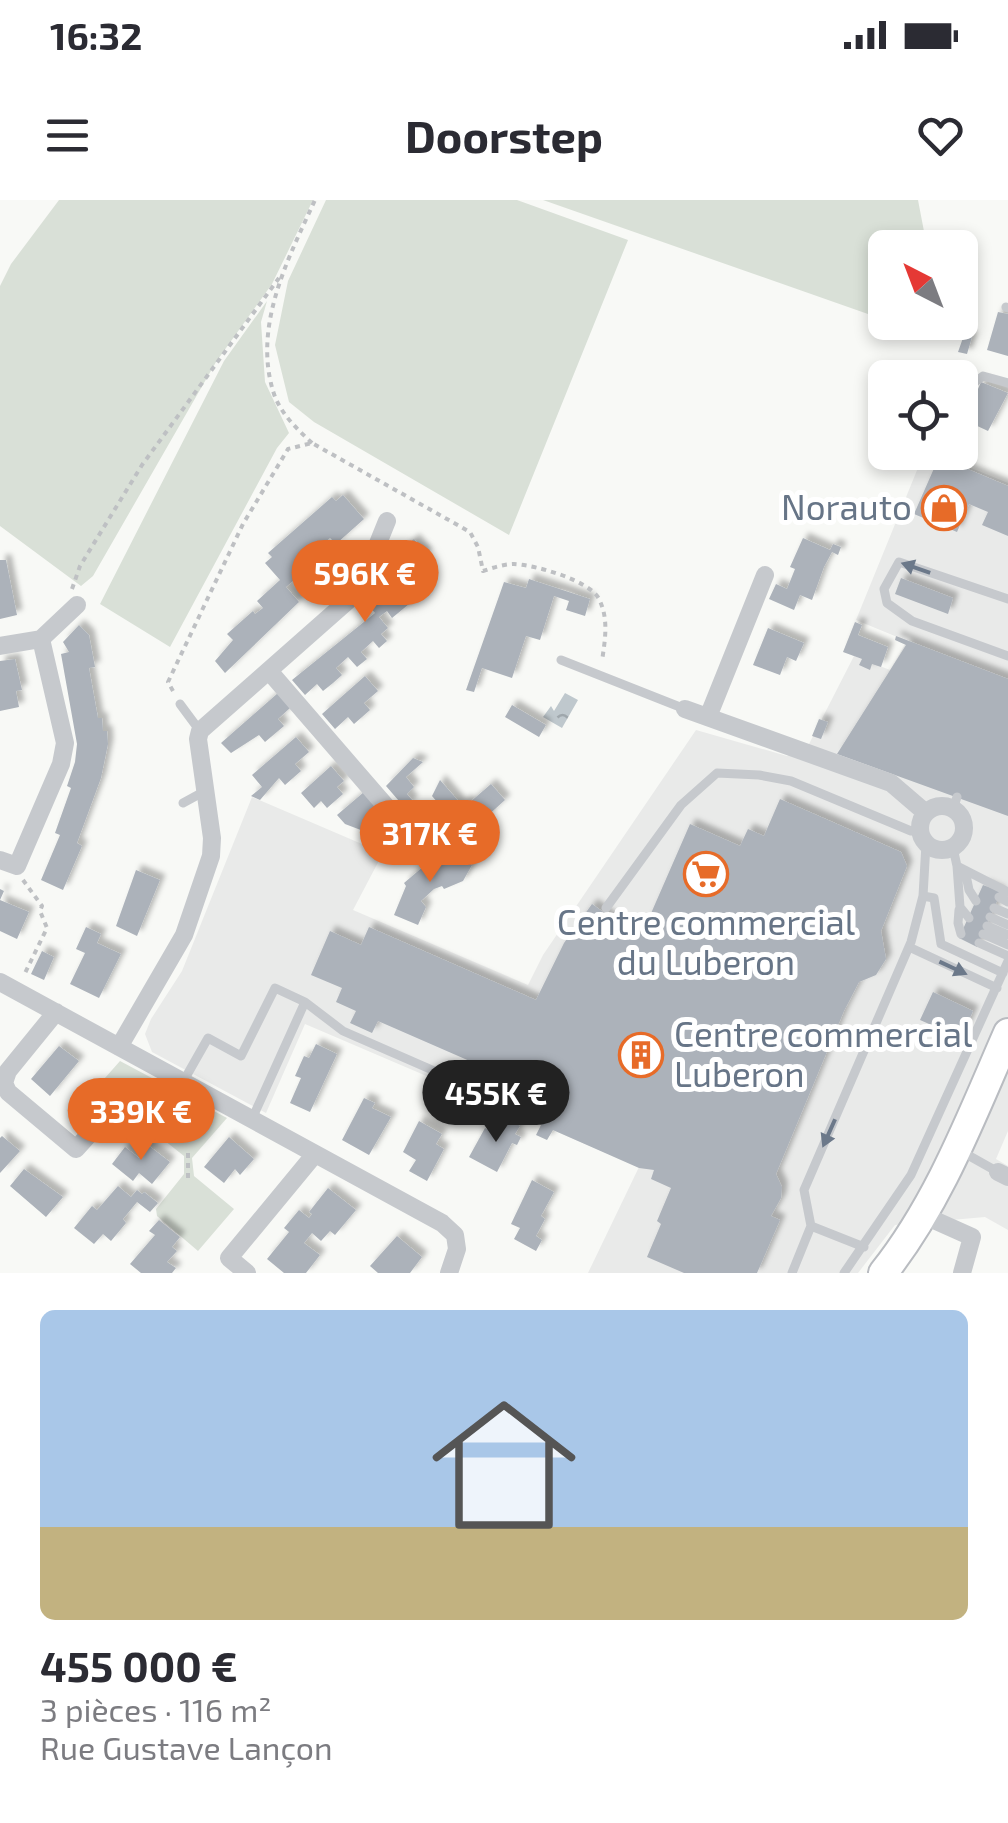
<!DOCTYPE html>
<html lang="fr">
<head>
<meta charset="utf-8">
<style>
	body { margin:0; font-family:"Exo 2",sans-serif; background:#f2f2f3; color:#2b2b33; height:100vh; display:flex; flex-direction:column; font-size:38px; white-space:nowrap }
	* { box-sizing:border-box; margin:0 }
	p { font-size:32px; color:#7c7c81 }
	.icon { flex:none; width:55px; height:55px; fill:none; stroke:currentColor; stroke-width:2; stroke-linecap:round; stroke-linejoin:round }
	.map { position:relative; height:1073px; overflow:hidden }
	.panel { display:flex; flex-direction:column; background:#fff; flex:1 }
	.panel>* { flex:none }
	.needle { width:65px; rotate:318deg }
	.controls { position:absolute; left:868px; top:30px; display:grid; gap:20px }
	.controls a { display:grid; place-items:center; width:110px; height:110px; border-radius:15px; background:#fff; box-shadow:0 5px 15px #0003; font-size:50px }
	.price { position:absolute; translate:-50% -85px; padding:0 22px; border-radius:35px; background:#e76b28; color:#fff; font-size:32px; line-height:65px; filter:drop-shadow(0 2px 5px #0008) }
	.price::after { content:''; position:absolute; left:50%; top:60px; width:30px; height:22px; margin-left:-15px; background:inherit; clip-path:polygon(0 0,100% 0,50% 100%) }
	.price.active { background:#222; color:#fff }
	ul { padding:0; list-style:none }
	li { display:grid; align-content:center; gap:20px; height:530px; padding:0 40px }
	li span { display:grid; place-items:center; height:310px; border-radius:15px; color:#555 }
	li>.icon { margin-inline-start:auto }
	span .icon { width:180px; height:180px; fill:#fffc; stroke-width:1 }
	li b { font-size:42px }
	.status { display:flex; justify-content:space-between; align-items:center; height:70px; padding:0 50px; background:#fff; direction:ltr }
	.status svg { height:28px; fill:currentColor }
	header { display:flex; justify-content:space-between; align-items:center; height:130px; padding:0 40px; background:#fff; font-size:45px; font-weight:700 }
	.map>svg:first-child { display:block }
	.built { fill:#e9eae9 }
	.green { fill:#d9e0d7 }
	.water { fill:url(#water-ripples) }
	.building { fill:#acb2ba; filter:url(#shadow) }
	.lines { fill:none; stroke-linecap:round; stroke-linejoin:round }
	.primary-casing { stroke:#b9bcc1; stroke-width:32 }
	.path { stroke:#bec0c3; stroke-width:4; stroke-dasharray:5 5; stroke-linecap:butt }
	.service { stroke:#c6c9cd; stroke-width:9 }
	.minor { stroke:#c6c9cd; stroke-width:18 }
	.primary { stroke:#fff; stroke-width:28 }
	.oneway { fill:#6c798a }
	.labels { text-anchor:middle; stroke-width:10; stroke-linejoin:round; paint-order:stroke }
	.poi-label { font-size:35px; fill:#677587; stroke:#fff; text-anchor:end }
</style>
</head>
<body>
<div class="status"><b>16:32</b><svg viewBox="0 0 49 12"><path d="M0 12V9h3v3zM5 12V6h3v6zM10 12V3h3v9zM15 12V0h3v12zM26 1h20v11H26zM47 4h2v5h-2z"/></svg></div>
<header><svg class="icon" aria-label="menu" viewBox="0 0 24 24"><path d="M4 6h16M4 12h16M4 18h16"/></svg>Doorstep<svg class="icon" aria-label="heart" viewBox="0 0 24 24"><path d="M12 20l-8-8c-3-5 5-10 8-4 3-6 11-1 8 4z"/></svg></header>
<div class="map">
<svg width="1008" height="1073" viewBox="0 0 1008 1073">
	<defs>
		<pattern id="water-ripples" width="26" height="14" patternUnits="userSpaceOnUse" patternTransform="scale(2.5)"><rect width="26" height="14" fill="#bfc8cd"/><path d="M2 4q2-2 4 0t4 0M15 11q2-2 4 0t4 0" fill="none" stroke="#9fa7ac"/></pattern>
		<filter id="shadow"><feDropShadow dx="5.5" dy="-5.5" stdDeviation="2.5" flood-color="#0004"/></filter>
	</defs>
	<rect width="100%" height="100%" fill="#f8f9f6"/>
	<!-- built -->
	<path class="built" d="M 924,253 L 934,253 L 1008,283 L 1008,931 L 996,959 L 1008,966 L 1008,1030 L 985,1017 L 895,1025 L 858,1073 L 588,1073 L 639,967 L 305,824 L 266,913 L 152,852 L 145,834 L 151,819 L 182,771 L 252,597 L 383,653 L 353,710 L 528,785 L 543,755 L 696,530 L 787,556 L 809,544 L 854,456 L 890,470 L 907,441 L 856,420 Z"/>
	<!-- green -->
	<path class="green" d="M 59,0 L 313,0 L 272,84 L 216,162 L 93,376 L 81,386 L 0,326 L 0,86 L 11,64 Z
		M 326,0 L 517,0 L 628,40 L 509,335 L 314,222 L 289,202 L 275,145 L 288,81 Z
		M 543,0 L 918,0 L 927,47 L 885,48 L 885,120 Z
		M 267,101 L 261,122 L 265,182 L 289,233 L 277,248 L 170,447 L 100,404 L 224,161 Z
		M 120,861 L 227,918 L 192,958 L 194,976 L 234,1009 L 198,1051 L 157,1016 L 156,1009 L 184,974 L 184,956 L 97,887 Z"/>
	<!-- water -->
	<path class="water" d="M 565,493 L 578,500 L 562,528 L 543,517 L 551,506 L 554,511 Z"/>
	<!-- building -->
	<path class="building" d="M 998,112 L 1008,114 L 1008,156 L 987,150 Z
		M 964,135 L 972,137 L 967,154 L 958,152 Z
		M 981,182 L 1008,193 L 988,231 L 973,224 L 977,214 L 969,210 Z
		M 939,257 L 1008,286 L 1008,336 L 982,325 L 988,312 L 969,304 L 957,332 L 914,314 Z
		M 343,295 L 364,319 L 336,344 L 330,338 L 322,345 L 328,351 L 286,387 L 299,402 L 225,473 L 215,461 L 233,440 L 227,434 L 253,411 L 255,414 L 263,408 L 257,401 L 280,380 L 265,363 L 272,357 L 268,353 L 332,297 L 336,301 Z
		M 803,338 L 830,350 L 833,344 L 841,347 L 838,355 L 832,352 L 824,367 L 812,400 L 800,395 L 794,410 L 769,399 L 776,384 L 787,389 L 795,369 L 790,367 Z
		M 414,339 L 427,354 L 408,370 L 417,379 L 403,397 L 409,404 L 392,418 L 387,411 L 379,417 L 388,428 L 381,434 L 387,441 L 379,448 L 373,441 L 361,452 L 367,459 L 357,467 L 348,457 L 336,468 L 342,475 L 333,483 L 323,491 L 317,484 L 305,495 L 292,480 L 375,413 L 366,403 L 397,376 L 390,368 L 399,360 L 395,356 Z
		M 0,360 L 6,360 L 17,415 L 0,419 Z
		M 901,378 L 953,398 L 948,414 L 895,394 Z
		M 529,379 L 590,399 L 585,416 L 566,410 L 569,401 L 554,396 L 540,440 L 526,436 L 512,478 L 482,468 L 474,492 L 466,490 L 504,382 L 526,388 Z
		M 855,422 L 862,425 L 858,435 L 888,447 L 881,467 L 872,464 L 870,470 L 859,465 L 862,459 L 843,452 Z
		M 79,425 L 89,435 L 95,467 L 89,468 L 98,518 L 102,518 L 103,531 L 107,531 L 108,544 L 101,578 L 77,643 L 82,646 L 63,690 L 41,680 L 60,635 L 55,633 L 71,588 L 67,586 L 75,562 L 77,544 L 61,454 L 69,452 L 63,442 Z
		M 768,428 L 804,443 L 796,461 L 787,457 L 780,475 L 753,465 Z
		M 896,436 L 1008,479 L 1008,616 L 837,554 L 906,445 L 895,440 Z
		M 15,459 L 22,490 L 16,491 L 19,507 L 0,511 L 0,461 Z
		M 365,476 L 378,491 L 364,503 L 370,510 L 354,524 L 348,517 L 335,529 L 322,514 Z
		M 278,493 L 290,508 L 278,519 L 284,526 L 265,542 L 259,535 L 231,553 L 221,543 Z
		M 512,505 L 546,525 L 539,537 L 505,517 Z
		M 819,519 L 828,522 L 821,539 L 812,536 Z
		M 296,537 L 309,552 L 295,564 L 301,571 L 285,585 L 279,578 L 260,600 L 251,596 L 262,587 L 252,575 Z
		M 413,558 L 423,562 L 406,577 L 414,587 L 407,594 L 413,601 L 405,608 L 386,586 Z
		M 331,566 L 344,581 L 337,587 L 343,594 L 327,608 L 321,601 L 314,608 L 301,593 Z
		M 440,580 L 461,604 L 466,600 L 469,603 L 491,584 L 505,600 L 475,627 L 467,649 L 449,639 L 457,625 L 432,596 Z
		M 364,592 L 385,616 L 366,632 L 345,624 L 337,615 Z
		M 780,599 L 901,652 L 907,666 L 881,731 L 886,759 L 876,775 L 859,782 L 844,811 L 776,974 L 782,987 L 781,998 L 771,1016 L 780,1020 L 757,1073 L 684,1073 L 647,1057 L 661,1024 L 657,1021 L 671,988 L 651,979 L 654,970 L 639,968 L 553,930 L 547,940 L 536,935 L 541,925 L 492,904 L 504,876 L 378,821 L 372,833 L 350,823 L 356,811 L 336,802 L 342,788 L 311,775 L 330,731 L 361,745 L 369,727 L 536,800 L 564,743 L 592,704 L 620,724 L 642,734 L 690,624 L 740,646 L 748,629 L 764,636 Z
		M 443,649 L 472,665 L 463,681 L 444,689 L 442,686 L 434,689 L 421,701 L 426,707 L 418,725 L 394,715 L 406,686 L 404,683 L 424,666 L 434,666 Z
		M 136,670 L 160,680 L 137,736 L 116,726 Z
		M 983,685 L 1001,692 L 977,747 L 959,738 Z
		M 0,689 L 4,691 L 0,700 L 29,712 L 17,739 L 0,731 Z
		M 86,727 L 101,734 L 97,743 L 121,754 L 99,798 L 70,784 L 85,753 L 76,749 Z
		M 42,751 L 54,757 L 44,780 L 31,774 Z
		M 933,792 L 973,811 L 961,838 L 920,820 Z
		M 316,844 L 337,854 L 310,912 L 290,903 L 301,878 L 295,876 L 304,856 L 309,858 Z
		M 59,846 L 79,861 L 50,896 L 31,879 Z
		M 364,898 L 375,903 L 372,908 L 391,917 L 369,955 L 342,940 Z
		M 504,917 L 520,926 L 515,934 L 521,937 L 517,945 L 512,943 L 497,972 L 469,957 L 485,928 L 495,933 Z
		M 419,921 L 442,934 L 436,944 L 444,949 L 427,981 L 409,971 L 416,960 L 403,952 Z
		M 2,936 L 20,951 L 0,973 L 0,938 Z
		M 229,937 L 254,959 L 240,975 L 235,969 L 224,983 L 204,967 Z
		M 144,942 L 170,962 L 152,984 L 139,973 L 133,981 L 112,964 L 125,947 L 139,958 L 142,954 L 137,951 Z
		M 24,969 L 63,997 L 46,1017 L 10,986 Z
		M 532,980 L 554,992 L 541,1016 L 545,1019 L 536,1036 L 542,1040 L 536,1051 L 514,1039 L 520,1028 L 511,1024 Z
		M 118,986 L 131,997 L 137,990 L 142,994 L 144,992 L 158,1003 L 150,1012 L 137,1002 L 123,1019 L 126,1023 L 111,1041 L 103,1034 L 94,1044 L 74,1028 L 92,1006 L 97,1010 Z
		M 328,988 L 356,1010 L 335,1035 L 330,1031 L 321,1041 L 312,1033 L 304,1043 L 320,1055 L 306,1073 L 284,1073 L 267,1059 L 289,1032 L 284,1028 L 299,1010 L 309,1018 L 312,1014 L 309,1012 Z
		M 159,1020 L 180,1037 L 172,1047 L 177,1051 L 167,1062 L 176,1068 L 172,1073 L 141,1073 L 130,1064 L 155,1035 L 149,1031 Z
		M 397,1036 L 422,1057 L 410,1073 L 378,1073 L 370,1066 Z"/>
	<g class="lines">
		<defs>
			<path id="primary" d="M 883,1073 C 939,1003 972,915 1008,833"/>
		</defs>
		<!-- primary casing -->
		<use href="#primary" class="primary-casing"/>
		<!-- path -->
		<path class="path" d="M 312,243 C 297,229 281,214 274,194 C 252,127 288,59 315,0
			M 72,389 L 80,366 L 142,265 L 279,78
			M 173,491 L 168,482 L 243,324 L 288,249 L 312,243 L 470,332 L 478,347 L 483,371 C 492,368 504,364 514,364 C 535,365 589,380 599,399 C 609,419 605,440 602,461
			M 23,680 L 42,706 L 40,711 L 47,728 L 25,773
			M 188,953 L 188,978"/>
		<!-- service -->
		<path class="service" d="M 1006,107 L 1008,108
			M 966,189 L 983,176 L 1008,183
			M 1008,399 L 899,362 L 884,389 L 887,403 L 912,421 L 1008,456
			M 561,460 L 685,509
			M 180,504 L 200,531
			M 183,603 L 205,591
			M 953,609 L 957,597
			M 953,648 L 957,666 L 1008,692
			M 957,666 L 960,707 L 969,718
			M 965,670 L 969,690 L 976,701
			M 923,696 L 934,698 L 941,744 L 1003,773
			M 999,697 L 1008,702
			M 606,708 L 681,605 L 717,573 L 759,575 L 791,581 L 911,631 L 920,630
			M 994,708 L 1008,714
			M 959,710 L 958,723 L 961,734
			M 990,717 L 1008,725
			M 987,726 L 1008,735
			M 983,734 L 1008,745
			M 979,743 L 1008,756
			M 909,747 L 997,788
			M 305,802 L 343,831 L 487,894
			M 183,882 L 208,838 L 241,856 L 275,788 L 305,802 L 252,919
			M 966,954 L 998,972
			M 811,1026 L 864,1047
			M 792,1073 L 811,1026 L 804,990 L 911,742 L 923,696 L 926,644
			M 844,1073 L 911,975 L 1008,761"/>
		<!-- minor -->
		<path class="minor" d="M 0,446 L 41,439 L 77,405
			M 269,471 L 403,626 L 407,633 L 403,643
			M 685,509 L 891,583 L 926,613
			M 708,517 L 765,375
			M920 628a22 22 0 1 1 44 0a22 22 0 1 1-44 0Z
			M 0,660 L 17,666 L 61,564 L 65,543 L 41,439
			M 0,782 L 442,1023 L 455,1035 L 457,1049 L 449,1073
			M 56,812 L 8,871 L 4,883 L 8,892 L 76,949 L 104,918
			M 119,847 L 184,735 L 211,656 L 212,638 L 198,539 L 200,531 L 352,397 L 362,383 L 387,321
			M 998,972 L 1008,977
			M 934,1020 L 972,1037 L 962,1073
			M 247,1073 L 229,1058 L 315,954"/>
		<!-- primary -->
		<use href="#primary" class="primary"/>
	</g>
	<!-- one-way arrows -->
	<defs><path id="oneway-solid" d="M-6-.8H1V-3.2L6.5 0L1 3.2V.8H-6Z" transform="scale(2.5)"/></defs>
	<g class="oneway">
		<use href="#oneway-solid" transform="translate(916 368) rotate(-161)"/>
		<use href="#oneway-solid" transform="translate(953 768) rotate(25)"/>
		<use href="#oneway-solid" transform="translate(829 933) rotate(114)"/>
	</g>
	<!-- icons -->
	<defs>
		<symbol id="shop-ring" viewBox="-11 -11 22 22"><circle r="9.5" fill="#fff" stroke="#e76b28" stroke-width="1.5"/><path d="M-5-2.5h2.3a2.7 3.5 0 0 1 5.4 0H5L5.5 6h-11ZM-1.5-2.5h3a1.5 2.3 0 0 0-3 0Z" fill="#e76b28"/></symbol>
		<symbol id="supermarket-ring" viewBox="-11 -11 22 22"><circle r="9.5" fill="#fff" stroke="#e76b28" stroke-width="1.5"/><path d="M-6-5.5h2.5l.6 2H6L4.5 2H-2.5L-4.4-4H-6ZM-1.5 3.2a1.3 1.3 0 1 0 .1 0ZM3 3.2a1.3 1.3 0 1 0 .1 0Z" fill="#e76b28"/></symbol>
		<symbol id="building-ring" viewBox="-11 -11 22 22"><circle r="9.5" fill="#fff" stroke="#e76b28" stroke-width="1.5"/><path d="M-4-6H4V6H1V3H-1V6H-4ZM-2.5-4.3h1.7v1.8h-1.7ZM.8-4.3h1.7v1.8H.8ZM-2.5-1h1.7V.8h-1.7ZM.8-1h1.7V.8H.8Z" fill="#e76b28"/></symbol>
	</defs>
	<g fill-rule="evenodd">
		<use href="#shop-ring" x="919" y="283" width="50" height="50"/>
		<use href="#supermarket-ring" x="681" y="649" width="50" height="50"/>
		<use href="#building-ring" x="616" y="830" width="50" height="50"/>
	</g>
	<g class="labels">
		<!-- poi labels -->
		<g class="poi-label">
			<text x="912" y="320">Norauto</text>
			<text x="706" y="735" text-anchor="middle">Centre commercial<tspan x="706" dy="40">du Luberon</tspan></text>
			<text x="674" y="847" text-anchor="start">Centre commercial<tspan x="674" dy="40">Luberon</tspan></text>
		</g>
	</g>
</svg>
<div class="controls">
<a><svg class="needle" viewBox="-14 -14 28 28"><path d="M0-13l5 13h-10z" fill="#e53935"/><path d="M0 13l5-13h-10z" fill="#7c7c81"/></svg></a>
<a><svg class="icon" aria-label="locate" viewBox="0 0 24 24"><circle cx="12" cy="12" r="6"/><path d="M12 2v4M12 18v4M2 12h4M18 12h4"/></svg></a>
</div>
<b class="price" style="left:365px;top:425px">596K €</b>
<b class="price" style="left:430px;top:685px">317K €</b>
<b class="price active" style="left:496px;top:945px">455K €</b>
<b class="price" style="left:141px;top:963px">339K €</b>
</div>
<section class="panel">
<ul>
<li><span style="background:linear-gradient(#a9c7e8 70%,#c2b280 0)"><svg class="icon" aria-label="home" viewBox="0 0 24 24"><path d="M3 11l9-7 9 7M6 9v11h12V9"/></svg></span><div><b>455 000 €</b><p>3 pièces · 116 m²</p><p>Rue Gustave Lançon</p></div></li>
</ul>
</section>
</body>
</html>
